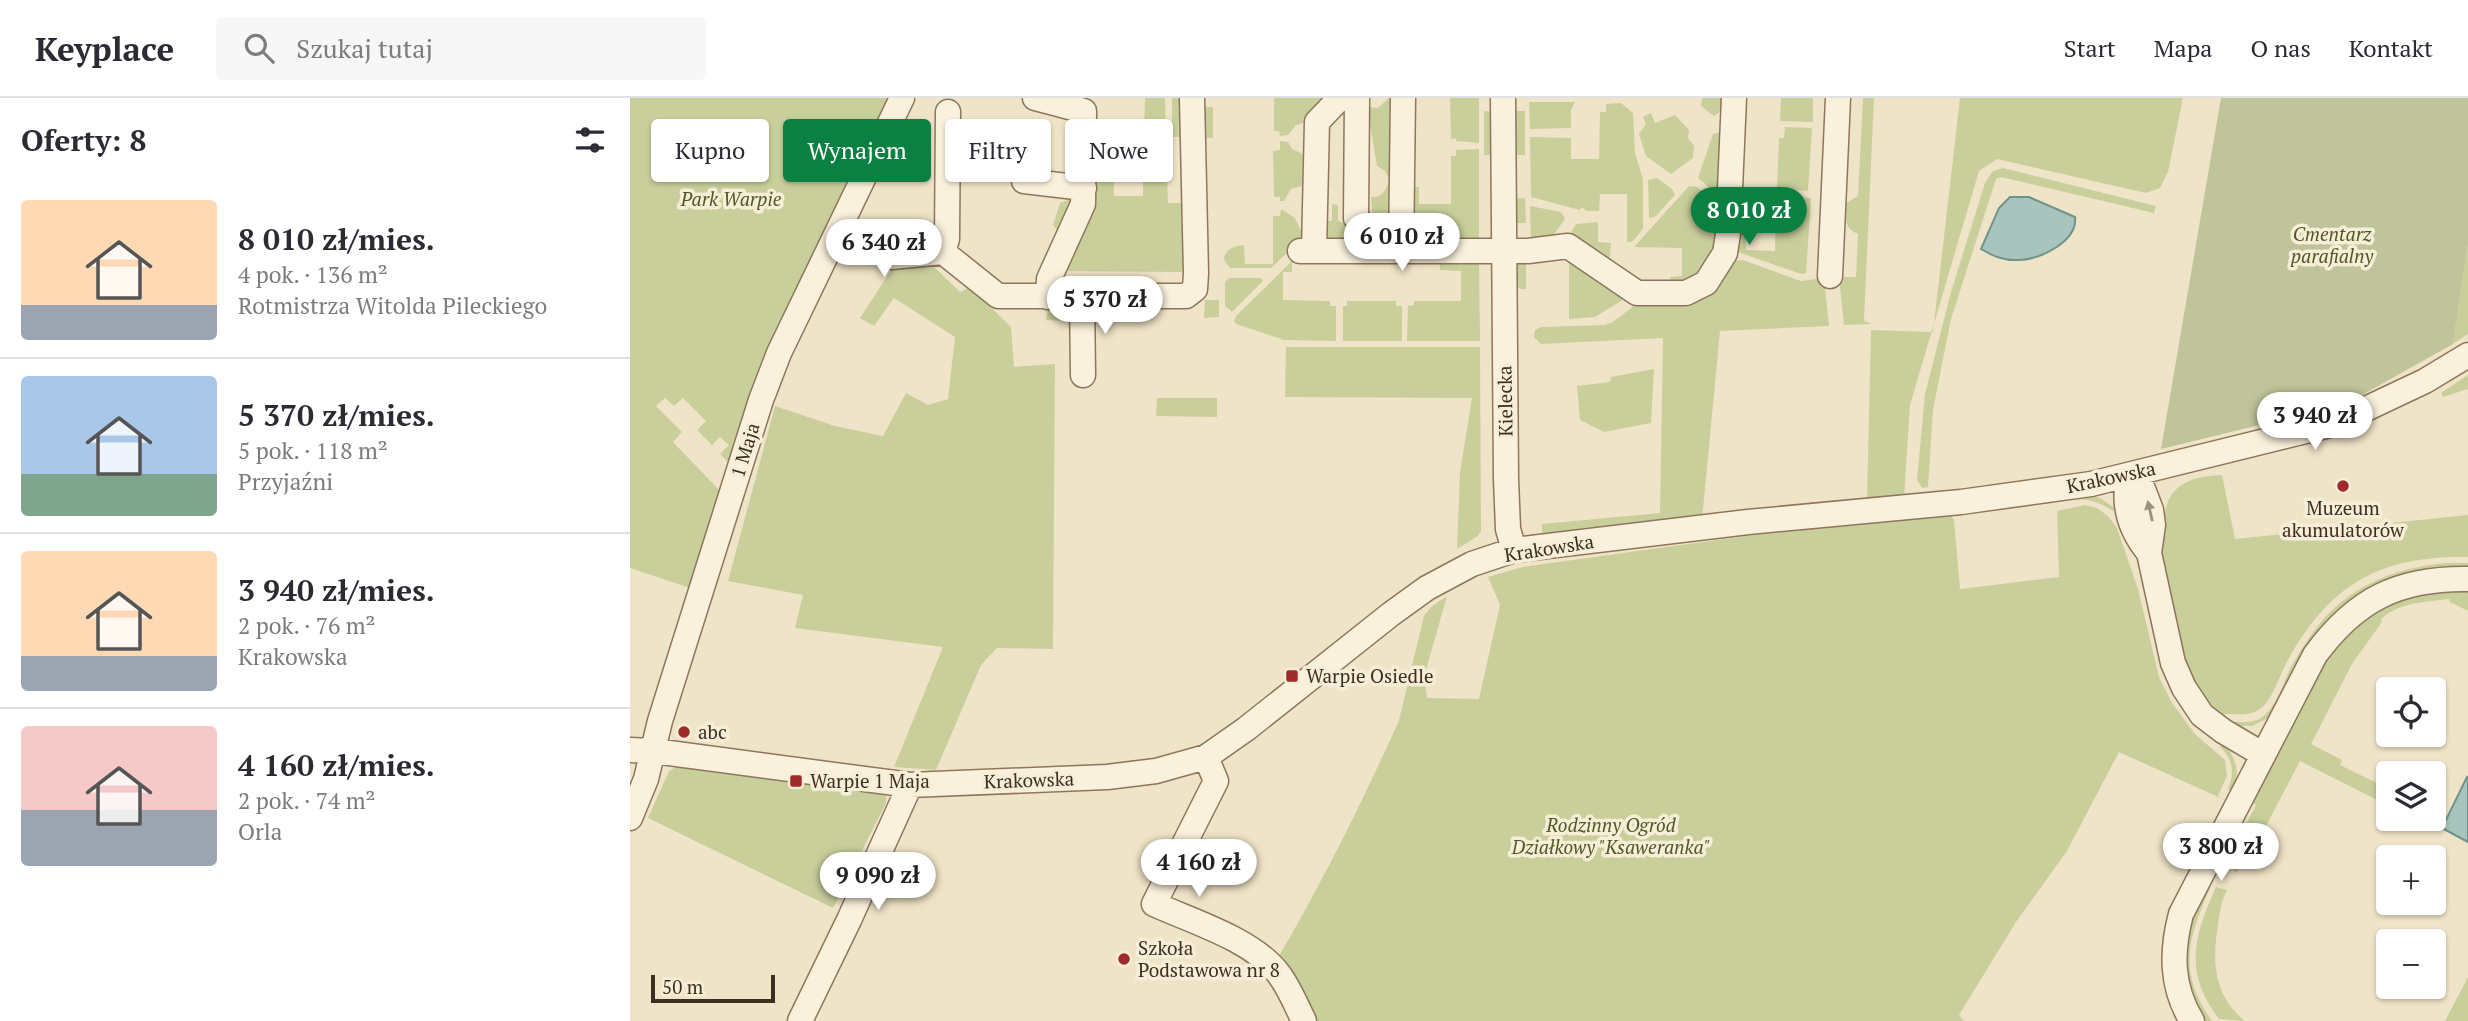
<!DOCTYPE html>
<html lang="pl">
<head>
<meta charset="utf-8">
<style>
	body { margin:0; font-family:"PT Serif",serif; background:#f7f7f7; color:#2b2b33; height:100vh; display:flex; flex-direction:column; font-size:26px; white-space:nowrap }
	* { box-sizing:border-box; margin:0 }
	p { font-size:23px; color:#7c7c81 }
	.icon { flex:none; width:38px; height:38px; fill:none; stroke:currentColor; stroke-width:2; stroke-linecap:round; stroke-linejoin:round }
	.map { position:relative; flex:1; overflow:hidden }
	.details { display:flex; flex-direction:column; background:#fff; width:630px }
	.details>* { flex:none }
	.hud { position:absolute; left:21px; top:21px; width:665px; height:63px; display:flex; gap:14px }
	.controls { position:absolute; left:1746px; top:579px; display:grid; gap:14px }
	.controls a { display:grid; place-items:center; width:70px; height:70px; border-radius:7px; background:#fff; box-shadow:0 2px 5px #0004; font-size:35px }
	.scale { position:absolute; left:21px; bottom:18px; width:124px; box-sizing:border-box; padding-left:7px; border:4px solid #3d2e20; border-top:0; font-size:19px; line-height:24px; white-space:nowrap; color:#3d2e20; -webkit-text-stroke:5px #f7eed8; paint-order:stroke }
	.price { position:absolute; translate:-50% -60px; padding:0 16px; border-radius:24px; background:#fff; color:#222; font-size:23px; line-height:46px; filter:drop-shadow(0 2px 4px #0008) }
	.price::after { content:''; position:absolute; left:50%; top:42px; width:21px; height:16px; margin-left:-10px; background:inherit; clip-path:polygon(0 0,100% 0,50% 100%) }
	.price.active { background:#0b8043; color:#fff }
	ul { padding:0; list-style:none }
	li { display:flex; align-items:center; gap:21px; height:175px; padding:0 21px }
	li+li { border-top:2px solid #e1e1e2 }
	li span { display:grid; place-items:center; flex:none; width:196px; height:140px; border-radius:7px; color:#555 }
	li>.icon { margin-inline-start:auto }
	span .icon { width:84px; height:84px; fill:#fffc; stroke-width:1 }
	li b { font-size:30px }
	h2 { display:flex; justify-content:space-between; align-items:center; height:84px; padding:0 21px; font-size:30px }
	.chip { padding:0 24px; border-radius:7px; background:#fff; box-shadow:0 2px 5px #0004; font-size:24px; line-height:63px }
	.chip.active { background:#0b8043; color:#fff }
	header { display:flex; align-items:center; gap:42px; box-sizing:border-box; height:98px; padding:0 35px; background:#fff; border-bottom:2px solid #e1e1e2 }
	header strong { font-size:33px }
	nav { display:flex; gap:38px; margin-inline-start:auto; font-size:24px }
	.search { width:490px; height:63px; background:#f7f7f7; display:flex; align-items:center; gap:18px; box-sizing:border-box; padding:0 24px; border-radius:7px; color:#7c7c81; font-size:26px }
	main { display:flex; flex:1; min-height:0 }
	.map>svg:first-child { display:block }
	.green { fill:#c9cf9b }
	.cemetery { fill:#bfc49a }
	.water { fill:#a9c4bc; stroke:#6f938a; stroke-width:2 }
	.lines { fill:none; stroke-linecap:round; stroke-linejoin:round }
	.minor-casing { stroke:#8d765c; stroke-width:27 }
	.minor { stroke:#faf1dc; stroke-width:24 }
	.oneway { fill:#9c907e }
	.poi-dot { fill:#9e2a2b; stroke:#f7eed8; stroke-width:2.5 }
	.labels { text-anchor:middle; stroke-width:7; stroke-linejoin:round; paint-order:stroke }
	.park-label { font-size:19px; font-style:italic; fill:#4d5a26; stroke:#f7eed8 }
	.street-label { font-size:19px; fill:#3d2e20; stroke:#f7eed8 }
	.poi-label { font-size:19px; fill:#3d2e20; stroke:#f7eed8; text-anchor:start }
</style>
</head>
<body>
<header>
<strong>Keyplace</strong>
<div class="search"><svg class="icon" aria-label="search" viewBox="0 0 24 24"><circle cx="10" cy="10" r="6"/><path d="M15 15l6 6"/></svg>Szukaj tutaj</div>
<nav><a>Start</a><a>Mapa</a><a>O nas</a><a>Kontakt</a></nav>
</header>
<main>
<section class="details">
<h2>Oferty: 8<svg class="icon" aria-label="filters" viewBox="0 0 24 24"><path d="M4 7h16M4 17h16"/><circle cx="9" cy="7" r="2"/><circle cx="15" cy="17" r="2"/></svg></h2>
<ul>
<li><span style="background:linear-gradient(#ffd9b3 75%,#9aa5b1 0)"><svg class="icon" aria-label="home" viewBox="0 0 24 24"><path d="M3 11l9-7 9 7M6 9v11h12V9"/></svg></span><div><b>8 010 zł/mies.</b><p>4 pok. · 136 m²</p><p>Rotmistrza Witolda Pileckiego</p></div></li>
<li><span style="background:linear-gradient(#a9c7e8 70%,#7fa58c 0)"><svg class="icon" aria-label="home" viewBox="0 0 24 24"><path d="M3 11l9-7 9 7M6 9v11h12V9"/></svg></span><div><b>5 370 zł/mies.</b><p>5 pok. · 118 m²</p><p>Przyjaźni</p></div></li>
<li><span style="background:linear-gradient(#ffd9b3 75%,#9aa5b1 0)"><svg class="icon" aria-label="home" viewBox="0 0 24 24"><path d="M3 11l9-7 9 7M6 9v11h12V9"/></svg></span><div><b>3 940 zł/mies.</b><p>2 pok. · 76 m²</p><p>Krakowska</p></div></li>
<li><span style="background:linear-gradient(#f6c9c9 60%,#9aa5b1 0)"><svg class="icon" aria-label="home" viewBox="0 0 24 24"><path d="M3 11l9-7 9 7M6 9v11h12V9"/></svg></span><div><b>4 160 zł/mies.</b><p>2 pok. · 74 m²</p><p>Orla</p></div></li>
</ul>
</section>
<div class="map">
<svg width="1838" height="923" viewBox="0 0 1838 923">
	<rect width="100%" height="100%" fill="#f0e4c8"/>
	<!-- green -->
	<path class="green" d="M 0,0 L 259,0 L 102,368 L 90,356 L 99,347 L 90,339 L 82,347 L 67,332 L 76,323 L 53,300 L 44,308 L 35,300 L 26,308 L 52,334 L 43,344 L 93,396 L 63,491 L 0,470 Z
		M 515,0 L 535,0 L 536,34 L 514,32 Z
		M 542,0 L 554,0 L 555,39 L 542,39 Z
		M 644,0 L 702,0 L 677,24 L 666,27 L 658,37 L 650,38 L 649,33 L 644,33 Z
		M 759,0 L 769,0 L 765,81 L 759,80 L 754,72 L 747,68 L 737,9 L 748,10 Z
		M 820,0 L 849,0 L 849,45 L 826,43 L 826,40 L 821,41 Z
		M 1072,0 L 1097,0 L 1097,9 L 1084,18 L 1071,8 Z
		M 1151,0 L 1183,0 L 1183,24 L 1150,23 Z
		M 1233,0 L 1244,0 L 1234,223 L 1242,226 L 1214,227 L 1209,179 L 1226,179 L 1228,136 C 1213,130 1216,119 1216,105 L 1228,98 Z
		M 1330,0 L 1553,0 L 1538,74 L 1530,90 L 1516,95 L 1367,61 L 1349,73 L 1280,307 L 1274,400 L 1237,403 L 1241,232 L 1303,234 Z
		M 899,4 L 945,4 L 941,12 L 941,30 L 900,31 Z
		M 991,5 L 1003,15 L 1005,55 L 1013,81 L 1013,131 L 1002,144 L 997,144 L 997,96 L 970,96 L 969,113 L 956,113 L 952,109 L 950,112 L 901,99 L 900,39 L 941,40 L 941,61 L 969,61 L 970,14 L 976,14 L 976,6 Z
		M 571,9 L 583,9 L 583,40 L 571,40 Z
		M 854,13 L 867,14 L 867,57 L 854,57 Z
		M 882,13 L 895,13 L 895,57 L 882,57 Z
		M 1021,15 L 1025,25 L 1045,17 L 1059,32 L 1058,40 L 1064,48 L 1063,60 L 1041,76 L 1016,58 L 1009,36 L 1016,26 L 1013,19 Z
		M 391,22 L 417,24 L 417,51 L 391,51 Z
		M 1155,29 L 1182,30 L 1178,93 L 1147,90 L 1149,40 L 1154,40 Z
		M 1086,35 L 1091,35 L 1088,93 L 1084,94 L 1068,80 L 1083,36 Z
		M 536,39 L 538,105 L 556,105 L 557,169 L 551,174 L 431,173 L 459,83 L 484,83 L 484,98 L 513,98 L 513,51 L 519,50 L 519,41 Z
		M 650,43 L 658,44 L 662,51 L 673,56 L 672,88 L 661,91 L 654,103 L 650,103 L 650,99 L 644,99 L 643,53 L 650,52 Z
		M 849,51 L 849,145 L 784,142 L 780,136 L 782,89 L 789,89 L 789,106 L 821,106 L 821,58 L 826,58 L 826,52 Z
		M 1373,70 L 1526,108 L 1524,115 L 1371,79 L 1366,81 L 1321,221 L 1303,312 L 1298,389 L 1292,390 L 1287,382 L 1295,296 L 1321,194 L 1355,85 L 1363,73 Z
		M 1027,80 L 1042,91 L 1045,97 L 1026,118 L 1019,120 L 1018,82 Z
		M 758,85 L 766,86 L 765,141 L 757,141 L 743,127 L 741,99 C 751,100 755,94 758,85 Z
		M 1059,88 L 1067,89 L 1089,107 L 1090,144 L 1063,184 L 1040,186 L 1040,179 L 1052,178 L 1052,150 L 1004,149 Z
		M 1153,98 L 1181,100 L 1176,175 L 1171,176 L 1105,153 L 1108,133 L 1116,134 L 1116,152 L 1145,153 L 1146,104 L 1153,104 Z
		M 445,99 L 430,135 L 423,127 L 430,105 Z
		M 895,100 L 896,125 L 882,125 L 883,101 Z
		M 702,106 L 708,107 L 708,123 L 734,132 L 727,144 L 695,146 L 689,123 L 702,123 Z
		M 900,108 L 931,114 L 935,121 L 920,142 L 901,146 Z
		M 651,111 L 665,120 L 674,139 L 641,170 L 600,170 L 595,164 L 594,159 C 598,150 604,148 614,147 L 615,166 L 643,166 L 643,118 L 650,118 Z
		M 968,124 L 968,144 L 981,145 L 980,158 L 973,165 L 939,138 L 946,126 Z
		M 1838,146 L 1838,236 L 1823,246 Z
		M 939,157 L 993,200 L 991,203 L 965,219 L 939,221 Z
		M 810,160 L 849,161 L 850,243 L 777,243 L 778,208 L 784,207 L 784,203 L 831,203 L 831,173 L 810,172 Z
		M 896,160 L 896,191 L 891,191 L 885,187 L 883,166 Z
		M 1113,162 L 1171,183 L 1194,180 L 1199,228 L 1090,233 L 1072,422 L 912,438 L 912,426 L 1030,415 L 1033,240 L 911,246 L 904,239 L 905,232 L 911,229 L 975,227 L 983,224 L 1009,204 L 1101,163 Z
		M 662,163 L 662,174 L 653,174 L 653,202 L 700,203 L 700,208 L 706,208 L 706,243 L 654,242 L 606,226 L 604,223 L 606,218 Z
		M 265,166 L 301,166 L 330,194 L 340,189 L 381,229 L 384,269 L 425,266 L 423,551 L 367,550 L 351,567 L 306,672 L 264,669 L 313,549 L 165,530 L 173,497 L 98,483 L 145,308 L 205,328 L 253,338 L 276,295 L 298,307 L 318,301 L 325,239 L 264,200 L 244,228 L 230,220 Z
		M 599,180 L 631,180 L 633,183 L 602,214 L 595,208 L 595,184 Z
		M 575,202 L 589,202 L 589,219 L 574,220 Z
		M 717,203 L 766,203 L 766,208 L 772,208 L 772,243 L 713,243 L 713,208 L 717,208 Z
		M 481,207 L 480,223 L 461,223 L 463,210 Z
		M 424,208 L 437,211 L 439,223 L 416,222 L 418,212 Z
		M 656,249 L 850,249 L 851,433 L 848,438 L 827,451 L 830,374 L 842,300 L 655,299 Z
		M 1024,271 L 1021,325 L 974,334 L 950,322 L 947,288 L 980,284 L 981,279 Z
		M 1838,277 L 1838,291 L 1813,299 L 1811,295 Z
		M 527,300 L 587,300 L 587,319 L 526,318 Z
		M 1592,377 L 1605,441 L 1838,417 L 1838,459 C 1751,457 1700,486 1658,562 C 1649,577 1643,604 1627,613 C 1618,618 1605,616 1595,616 L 1592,620 C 1582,610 1572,600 1564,588 C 1541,549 1533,462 1524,415 L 1535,415 C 1539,385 1565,378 1592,377 Z
		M 1460,397 L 1470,400 L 1486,411 L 1483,413 C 1456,396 1445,402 1416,406 L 1415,402 Z
		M 1455,407 L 1467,410 L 1478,418 L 1487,430 L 1508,491 L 1529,579 L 1542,605 L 1565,636 L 1595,662 L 1597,678 L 1588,698 L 1597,703 L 1489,654 L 1437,753 L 1386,824 L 1329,917 L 1334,923 L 680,923 L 646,863 C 690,789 727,714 763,636 L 769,622 L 794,518 L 801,509 L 817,498 L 794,579 L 797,600 L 849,601 L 870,507 L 858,479 L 893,469 L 1210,425 L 1318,414 L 1324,422 L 1330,491 L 1429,479 L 1427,413 Z
		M 1815,465 L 1838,465 L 1838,470 C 1810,469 1785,474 1758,482 L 1638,620 L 1622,628 L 1602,628 L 1604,624 C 1613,624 1623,625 1631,620 C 1646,610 1653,585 1661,569 C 1672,550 1683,532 1698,516 C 1730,484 1771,469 1815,465 Z
		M 1838,490 L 1838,513 L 1820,504 L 1819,501 C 1795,504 1770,504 1751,521 L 1752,524 L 1722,566 L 1681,646 L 1712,662 L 1710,667 L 1759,691 L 1759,708 L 1670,663 L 1625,749 L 1621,747 L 1607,775 L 1595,767 L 1626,707 L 1618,702 L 1697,557 L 1725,525 L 1779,496 Z
		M 1592,644 C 1607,660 1611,674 1602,694 L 1598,691 C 1605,675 1603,661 1590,649 Z
		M 48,668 L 251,695 L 256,698 L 256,705 L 203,810 L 18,720 L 39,673 Z
		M 1586,789 L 1597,792 C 1590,806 1589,819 1587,834 C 1582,869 1586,899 1615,923 L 1589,921 C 1553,874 1564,838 1586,789 Z
		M 1580,790 C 1558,841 1547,873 1582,923 L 1576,923 C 1557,894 1549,855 1560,822 C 1564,811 1571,801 1576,792 Z
		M 1838,879 L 1838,923 L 1815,923 Z"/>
	<!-- cemetery -->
	<path class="cemetery" d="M 1591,0 L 1838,0 L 1838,146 L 1823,246 L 1716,306 L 1531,351 Z"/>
	<!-- water -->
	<path class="water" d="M 1380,99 L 1399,99 L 1445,119 C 1448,143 1410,162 1389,162 C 1374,163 1363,158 1351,151 L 1369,110 Z
		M 1837,679 L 1838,680 L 1838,744 L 1812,730 Z"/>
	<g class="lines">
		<defs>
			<path id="minor" d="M 405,0 L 454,13 L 453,106 L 419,181 L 418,199
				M 727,0 L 726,120 L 741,133 L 739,153
				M 873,0 L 876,381 L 878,431 L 884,452
				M 394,83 L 454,90
				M 208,133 L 261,159 L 313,154 L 368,198 L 556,198 L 565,191 L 566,175 L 562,0
				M 670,153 L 898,153 L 938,148 L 1007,195 L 1056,195 L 1076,185 L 1095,155 L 1098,136 L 1104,0
				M 684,153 L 687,24 L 710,0
				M 771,153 L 773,0
				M 313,154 L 317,141 L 318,14
				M 1200,178 L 1208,0
				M 452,199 L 453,277
				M 1499,377 L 1513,391 L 1521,412 L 1523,427 L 1519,455 L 1543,565 L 1554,590 L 1572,617 L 1593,633 L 1632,656
				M 1499,377 C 1492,406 1500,432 1519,455
				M 0,652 L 24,653 L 280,687 L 477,679 L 526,673 L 576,659 L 616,631 L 761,516 L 797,490 L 842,466 L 884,452 L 1118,424 L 1331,404 L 1461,386 L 1704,326 L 1795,283 L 1838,257
				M 576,659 L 586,683 L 524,806 C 561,823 622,841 648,875 C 659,889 666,907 674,923
				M 0,720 L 16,681 L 30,623 L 131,302 L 149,255 L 272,0
				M 170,923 L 219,822 L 280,687
				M 1562,923 C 1541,889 1541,854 1551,816 L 1685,557 C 1726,501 1769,480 1838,481"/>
		</defs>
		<!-- minor casing -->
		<use href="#minor" class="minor-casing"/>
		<!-- minor -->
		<use href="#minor" class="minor"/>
	</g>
	<!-- one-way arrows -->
	<defs><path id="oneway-solid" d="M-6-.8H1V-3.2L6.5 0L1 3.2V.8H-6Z" transform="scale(1.75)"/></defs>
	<use class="oneway" href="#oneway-solid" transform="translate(1520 413) rotate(-103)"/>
	<!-- markers -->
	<g class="poi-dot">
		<circle cx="1713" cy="388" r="7"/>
		<rect x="655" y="571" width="14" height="14" rx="3.5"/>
		<circle cx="54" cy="634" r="7"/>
		<rect x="159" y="676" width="14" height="14" rx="3.5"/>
		<circle cx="494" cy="861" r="7"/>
	</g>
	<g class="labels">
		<!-- park labels -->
		<g class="park-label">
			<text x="101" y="108">Park Warpie</text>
			<text x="1702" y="143">Cmentarz<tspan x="1702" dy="22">parafialny</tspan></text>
			<text x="981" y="734">Rodzinny Ogród<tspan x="981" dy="22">Działkowy "Ksaweranka"</tspan></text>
		</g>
		<!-- street labels -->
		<g class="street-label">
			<text transform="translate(875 303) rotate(-91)" y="7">Kielecka</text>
			<text transform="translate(115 352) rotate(-73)" y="7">1 Maja</text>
			<text transform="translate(1481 379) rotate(-12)" y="7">Krakowska</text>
			<text transform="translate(919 450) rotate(-9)" y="7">Krakowska</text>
			<text transform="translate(399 682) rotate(-2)" y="7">Krakowska</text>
		</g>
		<!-- poi labels -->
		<g class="poi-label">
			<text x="1713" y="417" text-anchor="middle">Muzeum<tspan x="1713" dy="22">akumulatorów</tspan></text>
			<text x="676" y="585">Warpie Osiedle</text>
			<text x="68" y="641">abc</text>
			<text x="180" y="690">Warpie 1 Maja</text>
			<text x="508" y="857">Szkoła<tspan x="508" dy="22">Podstawowa nr 8</tspan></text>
		</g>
	</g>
</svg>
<div class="controls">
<a><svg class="icon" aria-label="locate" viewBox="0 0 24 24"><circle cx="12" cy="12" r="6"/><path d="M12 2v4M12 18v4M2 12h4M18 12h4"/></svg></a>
<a><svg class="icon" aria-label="layers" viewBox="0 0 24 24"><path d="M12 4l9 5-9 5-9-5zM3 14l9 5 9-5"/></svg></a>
<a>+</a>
<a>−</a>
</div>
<div class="scale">50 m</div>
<b class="price active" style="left:1119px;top:149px">8 010 zł</b>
<b class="price" style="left:772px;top:175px">6 010 zł</b>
<b class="price" style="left:254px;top:181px">6 340 zł</b>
<b class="price" style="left:475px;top:238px">5 370 zł</b>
<b class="price" style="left:1685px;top:354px">3 940 zł</b>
<b class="price" style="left:1591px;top:785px">3 800 zł</b>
<b class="price" style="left:569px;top:801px">4 160 zł</b>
<b class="price" style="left:248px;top:814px">9 090 zł</b>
<div class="hud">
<a class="chip">Kupno</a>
<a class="chip active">Wynajem</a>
<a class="chip">Filtry</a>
<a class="chip">Nowe</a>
</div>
</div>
</main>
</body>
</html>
